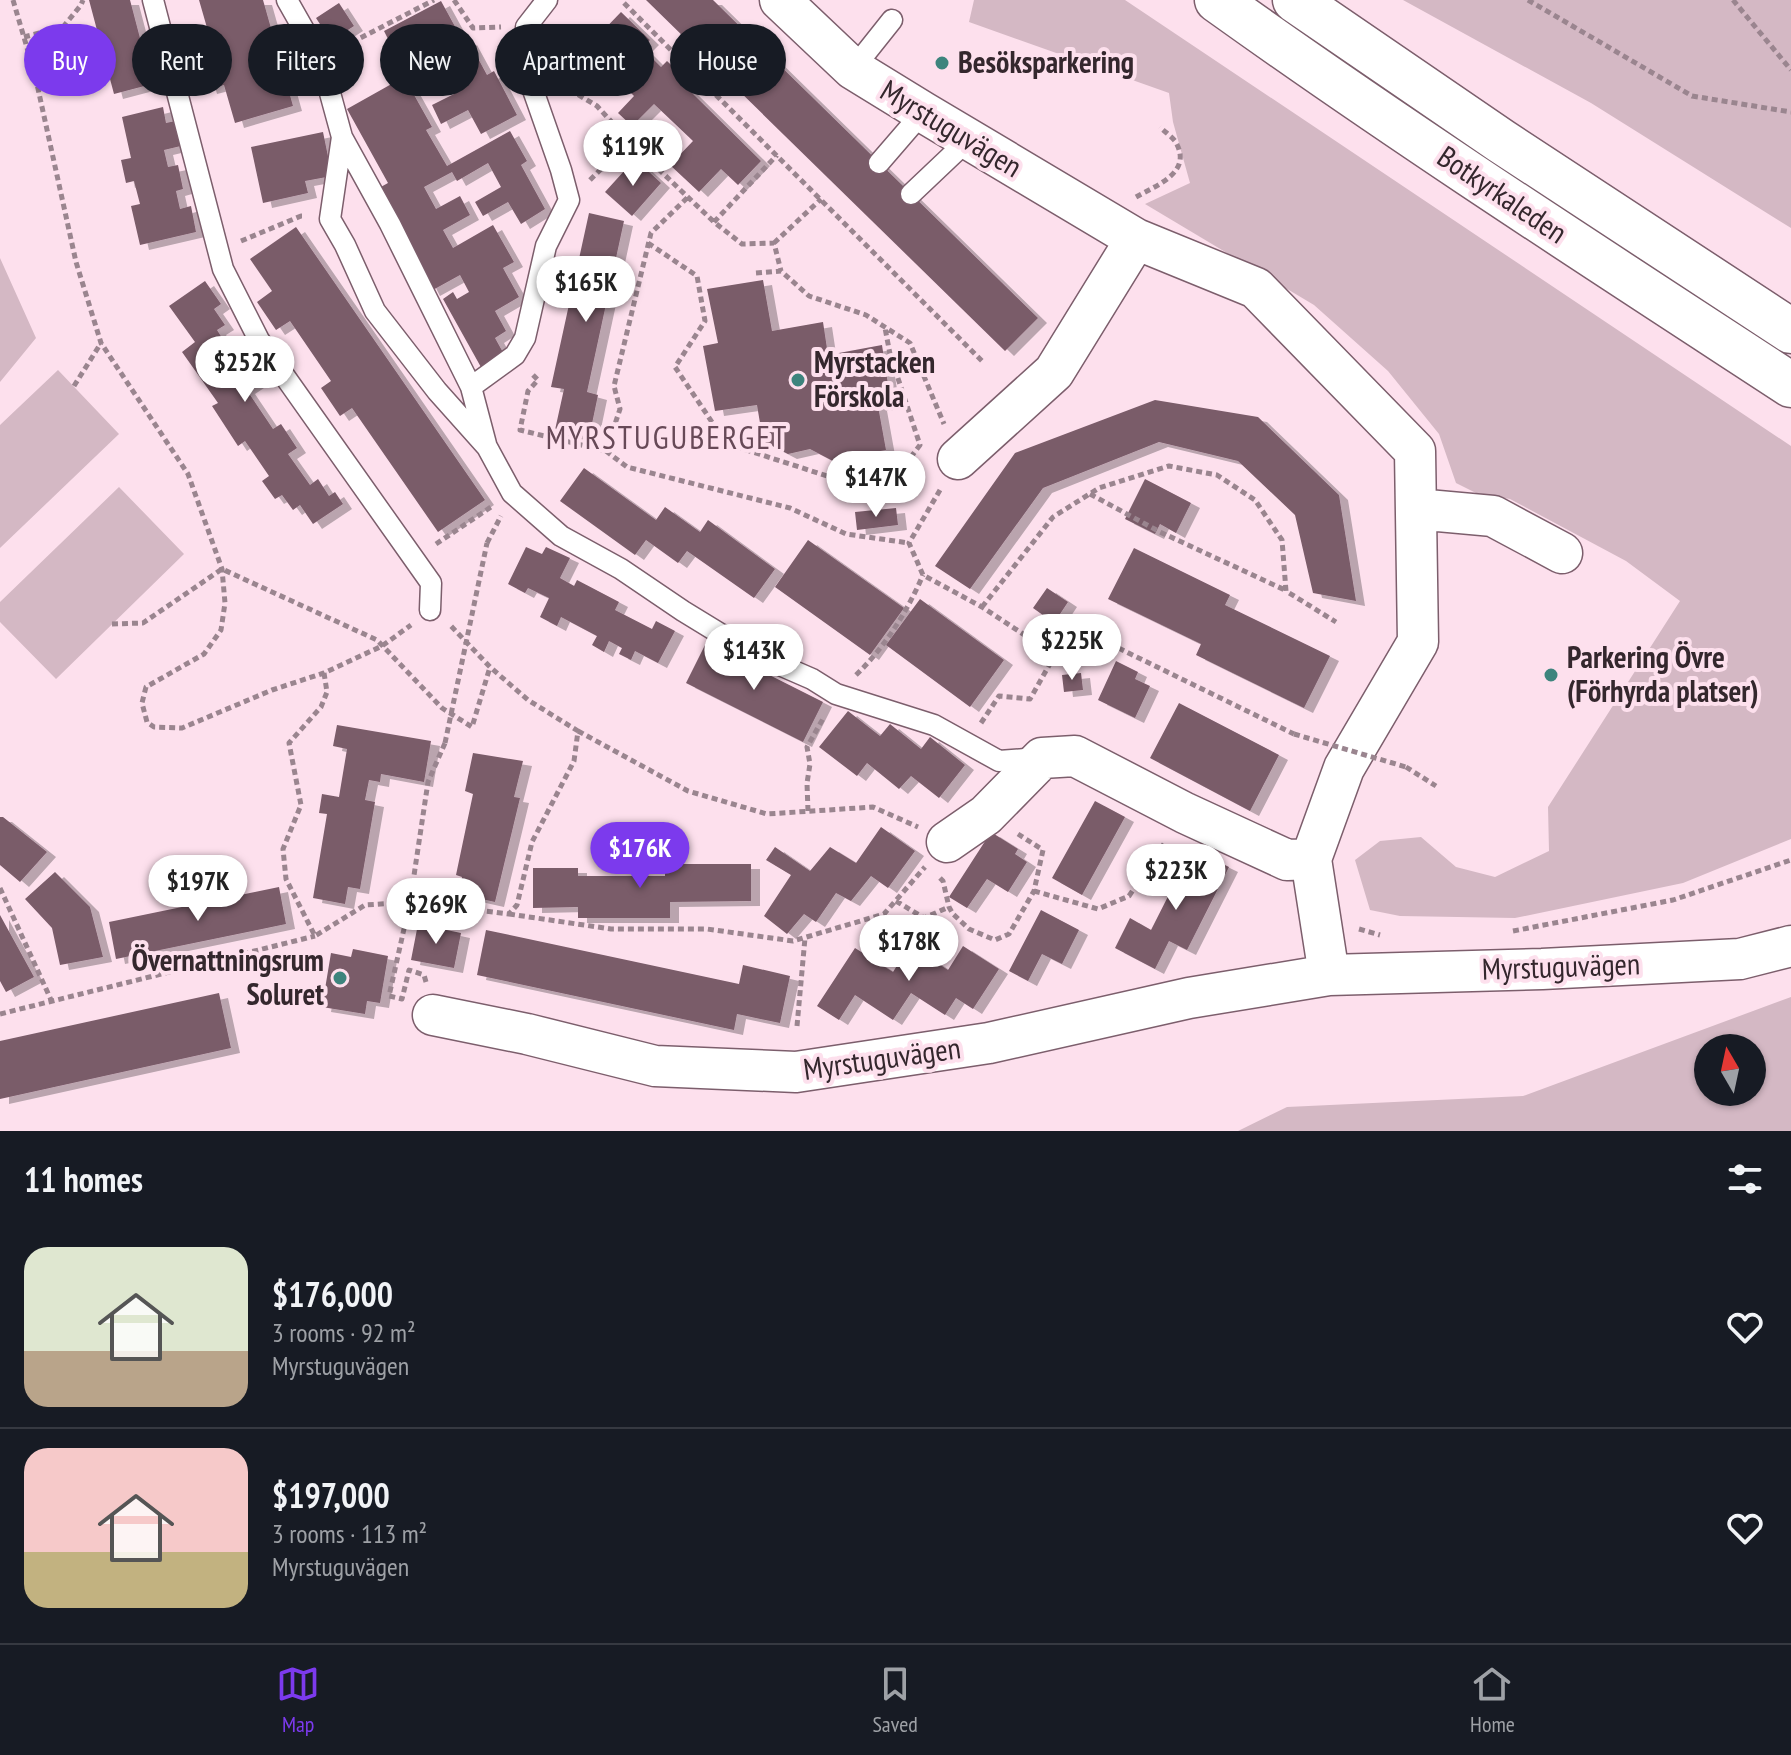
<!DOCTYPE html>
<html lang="en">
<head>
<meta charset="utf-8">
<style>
	body { margin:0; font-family:"PT Sans Narrow",sans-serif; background:#242831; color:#f1f3f6; height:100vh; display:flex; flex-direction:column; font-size:30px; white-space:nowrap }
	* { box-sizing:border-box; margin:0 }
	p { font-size:26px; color:#9ea1a6 }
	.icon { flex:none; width:44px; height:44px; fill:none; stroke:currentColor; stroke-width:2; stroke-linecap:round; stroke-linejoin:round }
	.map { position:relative; height:1131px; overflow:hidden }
	.panel { display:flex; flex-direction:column; background:#171b24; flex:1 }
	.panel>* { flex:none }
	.top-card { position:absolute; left:24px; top:24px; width:800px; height:72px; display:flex; gap:16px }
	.needle { width:52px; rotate:351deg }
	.buttons { position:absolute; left:1694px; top:1034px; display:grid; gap:16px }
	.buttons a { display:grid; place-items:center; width:72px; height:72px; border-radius:50%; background:#171b24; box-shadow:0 2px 6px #0004; font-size:40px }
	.price { position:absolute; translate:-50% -68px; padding:0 18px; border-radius:28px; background:#fff; color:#222; font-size:26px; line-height:52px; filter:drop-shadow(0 2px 4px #0008) }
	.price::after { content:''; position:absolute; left:50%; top:48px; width:24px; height:18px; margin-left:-12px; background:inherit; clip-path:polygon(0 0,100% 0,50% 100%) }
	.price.current { background:#7c3aed; color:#fff }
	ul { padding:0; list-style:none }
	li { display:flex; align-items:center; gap:24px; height:200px; padding:0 24px }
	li+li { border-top:2px solid #363941 }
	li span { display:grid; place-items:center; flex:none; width:224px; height:160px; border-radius:24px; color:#555 }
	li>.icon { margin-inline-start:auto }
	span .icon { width:96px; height:96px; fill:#fffc; stroke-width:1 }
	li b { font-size:34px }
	h2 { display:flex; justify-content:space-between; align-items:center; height:96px; padding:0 24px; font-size:34px }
	.chip { padding:0 28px; border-radius:36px; background:#171b24; box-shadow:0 2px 6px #0004; font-size:28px; line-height:72px }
	.chip.current { background:#7c3aed; color:#fff }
	.menu { display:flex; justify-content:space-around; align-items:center; height:112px; border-top:2px solid #363941; background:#171b24; font-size:22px; color:#9ea1a6 }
	.menu a { display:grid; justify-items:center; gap:4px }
	.menu .current { color:#7c3aed }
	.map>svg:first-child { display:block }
	.green { fill:#d4b8c4; fill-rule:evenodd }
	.building { fill:#7a5b69; filter:url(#shadow) }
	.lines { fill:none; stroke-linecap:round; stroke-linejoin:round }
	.service-casing { stroke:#7c5e6c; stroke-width:23 }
	.minor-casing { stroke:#7c5e6c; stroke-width:43 }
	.secondary-casing { stroke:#7c5e6c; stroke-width:47 }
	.path { stroke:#9a858f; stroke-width:5; stroke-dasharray:6 4; stroke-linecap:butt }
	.service { stroke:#fff; stroke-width:20 }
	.minor { stroke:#fff; stroke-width:40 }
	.secondary { stroke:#fff; stroke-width:44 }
	.path-bridge { stroke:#9a858f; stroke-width:5; stroke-dasharray:6 4; stroke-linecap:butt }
	.poi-dot { fill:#3d847d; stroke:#fde0ed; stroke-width:3 }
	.labels { text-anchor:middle; stroke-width:8; stroke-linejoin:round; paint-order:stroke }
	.poi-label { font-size:30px; font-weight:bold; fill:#34272d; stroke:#fde0ed; text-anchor:start }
	.street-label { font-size:30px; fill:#34272d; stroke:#fde0ed }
	.neighbourhood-label { font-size:32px; letter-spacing:2px; fill:#674957; stroke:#fde0ed }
</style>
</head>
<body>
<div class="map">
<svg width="1791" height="1131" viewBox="0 0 1791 1131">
	<defs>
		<filter id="shadow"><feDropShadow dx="9" dy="5" stdDeviation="0" flood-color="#0004"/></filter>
	</defs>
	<rect width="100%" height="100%" fill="#fde0ed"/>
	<!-- green -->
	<path class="green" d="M 974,0 L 1125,0 L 1791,446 L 1791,839 L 1683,883 L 1515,918 L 1400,916 L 1370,910 L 1355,860 L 1380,841 L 1421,837 L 1456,867 L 1495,877 L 1549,851 L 1548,807 L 1680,601 L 1626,561 L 1510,499 L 1476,493 L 1456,483 L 1439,434 L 1388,371 L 1314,305 L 1145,204 L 1190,183 L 1173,122 L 1169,93 L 969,22 Z
		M 1403,0 L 1791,0 L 1791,228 L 1591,103 Z
		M 0,258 L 36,338 L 0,382 Z
		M 58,370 L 119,434 L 0,548 L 0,425 Z
		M 119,487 L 184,554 L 56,679 L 0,622 L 0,602 Z
		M 1791,997 L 1791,1131 L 1238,1131 L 1287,1107 L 1523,1096 ZM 1708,1048 L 1752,1048 L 1752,1092 L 1708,1092 Z"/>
	<!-- building -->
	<path class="building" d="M 89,0 L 130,0 L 152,84 L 114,94 Z
		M 199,0 L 263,0 L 293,106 L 235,123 L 224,85 L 208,89 L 199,56 L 214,52 Z
		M 646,0 L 713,0 L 1038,318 L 1005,351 Z
		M 441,1 L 464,43 L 468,40 L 487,75 L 494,71 L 517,115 L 481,134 L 468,110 L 441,124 L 432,105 L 454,94 L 443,74 L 415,89 L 404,69 L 431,55 L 419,35 L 393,49 L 384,31 Z
		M 339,3 L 354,26 L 331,41 L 316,18 Z
		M 621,12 L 650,40 L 642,48 L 661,67 L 667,61 L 692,85 L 688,89 L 761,161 L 738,185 L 721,169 L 699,192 L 670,165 L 693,141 L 654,104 L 632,126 L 618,113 L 634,96 L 611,73 L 594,91 L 569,66 Z
		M 404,77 L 432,127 L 426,130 L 447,166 L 510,131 L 527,161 L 521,165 L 545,209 L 521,224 L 508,202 L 483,216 L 475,202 L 501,187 L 488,163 L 457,181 L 452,172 L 424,187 L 436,209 L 460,196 L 470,215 L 443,230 L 453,248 L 493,225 L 514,262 L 503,268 L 519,297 L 495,311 L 506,331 L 495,338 L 505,356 L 482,369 L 443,299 L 453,292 L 457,299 L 469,292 L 460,275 L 431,291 L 379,188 L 388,183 L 347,109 Z
		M 163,107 L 166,123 L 180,120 L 185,145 L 164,150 L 168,167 L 178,165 L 183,189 L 176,191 L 180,209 L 191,206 L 196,232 L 140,245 L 131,206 L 140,204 L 134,181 L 126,183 L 121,160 L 131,158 L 122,117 Z
		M 323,132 L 332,176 L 305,181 L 308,193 L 263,203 L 251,147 Z
		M 635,159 L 661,183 L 632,216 L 605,192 Z
		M 589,213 L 624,221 L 587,392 L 598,395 L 589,438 L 555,430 L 564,389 L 551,387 Z
		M 296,227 L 485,500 L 438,532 L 352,408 L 340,416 L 321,388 L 331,381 L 290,321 L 276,330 L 257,302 L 272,291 L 250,259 Z
		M 763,280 L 772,331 L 823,322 L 828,355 L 882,345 L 891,404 L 878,406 L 886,450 L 863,454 L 854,472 L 810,449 L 788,454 L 763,441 L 757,405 L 715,411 L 703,346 L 718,343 L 707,289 Z
		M 205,281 L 221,304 L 214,309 L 225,325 L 217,330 L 227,346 L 237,339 L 251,361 L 244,366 L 255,383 L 246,389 L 273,429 L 281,424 L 297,448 L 288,454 L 310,485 L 318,479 L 329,496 L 335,492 L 343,504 L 313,524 L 300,505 L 293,510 L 282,495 L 275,499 L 262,481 L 269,476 L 245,441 L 238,446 L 212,406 L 218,403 L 182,352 L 195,342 L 169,306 Z
		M 1155,400 L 1258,417 L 1339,495 L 1356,601 L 1313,593 L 1295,515 L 1238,461 L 1159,442 L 1043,488 L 970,589 L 935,566 L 1015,453 Z
		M 584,468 L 656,520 L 665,507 L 700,532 L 708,520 L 775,569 L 754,598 L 687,551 L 678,563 L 646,540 L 635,555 L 560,501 Z
		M 1145,479 L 1191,503 L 1176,533 L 1160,524 L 1155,534 L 1125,519 Z
		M 896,508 L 898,525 L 857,530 L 855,512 Z
		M 808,540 L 904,608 L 870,655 L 775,587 Z
		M 526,547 L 542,554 L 546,547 L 570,558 L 560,578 L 574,586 L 577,580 L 619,602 L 615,610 L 652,629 L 656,621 L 675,631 L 658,663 L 635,651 L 631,660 L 619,654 L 622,648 L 609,641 L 604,652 L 592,645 L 597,636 L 561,617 L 557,626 L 540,617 L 549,598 L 528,588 L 525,593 L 508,584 Z
		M 1134,548 L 1230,595 L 1225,605 L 1330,656 L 1304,708 L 1196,655 L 1201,644 L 1108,599 Z
		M 1047,588 L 1068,602 L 1054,623 L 1033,608 Z
		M 920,599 L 1004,660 L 970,707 L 886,645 Z
		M 706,643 L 823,702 L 803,742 L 686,683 Z
		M 1116,661 L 1138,672 L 1135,679 L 1150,686 L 1135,718 L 1098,700 Z
		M 1081,673 L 1083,690 L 1064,692 L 1062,675 Z
		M 1179,703 L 1279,755 L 1250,811 L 1150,758 Z
		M 848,711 L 880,736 L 890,724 L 921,749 L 930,737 L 965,765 L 939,798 L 911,776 L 899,789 L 867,763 L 857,776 L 819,747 Z
		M 337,725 L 431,741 L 424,782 L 381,774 L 380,782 L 369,780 L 365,800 L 375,802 L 360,889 L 348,887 L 345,904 L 313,898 L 327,814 L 319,813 L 322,794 L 339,797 L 347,749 L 333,746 Z
		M 473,753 L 523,761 L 514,797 L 520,798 L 495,902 L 459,894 L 462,877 L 456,875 L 473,794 L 465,791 Z
		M 1095,801 L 1125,817 L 1082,895 L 1052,878 Z
		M 0,817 L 3,817 L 47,852 L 20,882 L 0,865 Z
		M 881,827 L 915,851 L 888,888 L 871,876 L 851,901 L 836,893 L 816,922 L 804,914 L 787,934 L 764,916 L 791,875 L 766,860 L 775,847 L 810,871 L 830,847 L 856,863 Z
		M 991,832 L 1018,849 L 1015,854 L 1027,862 L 1008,892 L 987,879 L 967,908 L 949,897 Z
		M 1192,849 L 1229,867 L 1187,950 L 1169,941 L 1155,969 L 1115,948 L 1130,918 L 1151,930 Z
		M 665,864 L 751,864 L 751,901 L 670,902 L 670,918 L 578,918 L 578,907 L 533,908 L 533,868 L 578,868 L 578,876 L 665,876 Z
		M 55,872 L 90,907 L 103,957 L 60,965 L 52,928 L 25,899 Z
		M 279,887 L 286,924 L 116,959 L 109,922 Z
		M 1041,910 L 1079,930 L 1062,964 L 1042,954 L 1028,981 L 1009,971 Z
		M 0,915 L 34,977 L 6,992 L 0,981 Z
		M 418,924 L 461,933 L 454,968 L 411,960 Z
		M 486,930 L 739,984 L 743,965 L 790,976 L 780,1023 L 737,1014 L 734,1030 L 477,975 Z
		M 910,945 L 948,970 L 963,946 L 999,969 L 973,1009 L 956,998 L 945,1015 L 911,993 L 893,1020 L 855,995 L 839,1020 L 817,1006 L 855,948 L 893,972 Z
		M 353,949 L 388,956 L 380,1003 L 367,1001 L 365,1014 L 322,1007 L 331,953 L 351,957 Z
		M 219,993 L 231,1048 L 0,1099 L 0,1041 Z"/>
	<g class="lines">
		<defs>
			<path id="service" d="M 153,0 L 223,269 L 259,340 L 431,583 L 430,610
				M 287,0 L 321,60 L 342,137 L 330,219 L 345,245 L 375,311 L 437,391 L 487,447 L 512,493 L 561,536 L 621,569 L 683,611 L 750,652 L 812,679 L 836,694 L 934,725 L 999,761 L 1038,758
				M 853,69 L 892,20
				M 342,137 L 390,224 L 471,387 L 486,444
				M 879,163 L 923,112
				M 911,194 L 968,140
				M 471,387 L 515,355 L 525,338 L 546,246 L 569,200 L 561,170 L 533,90 L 526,27 L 547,0"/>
			<path id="minor" d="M 780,0 L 853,69 L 923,112 L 1136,239 L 1256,288 L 1415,451 L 1418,642 L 1344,768 L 1311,859 L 1329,975
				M 958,459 L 1054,372 L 1136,239
				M 1416,509 L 1493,516 L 1562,553
				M 947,842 L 986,815 L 1042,758 L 1075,756 L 1185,813 L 1287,860 L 1311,859
				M 433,1015 L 527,1034 L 655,1066 L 796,1072 L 989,1043 L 1189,998 L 1329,975 L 1542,969 L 1740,959 L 1791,946"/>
			<path id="secondary" d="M 1217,0 C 1404,134 1598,259 1791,385
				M 1295,0 L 1501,141 L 1791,331"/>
		</defs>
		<!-- service casing -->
		<use href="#service" class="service-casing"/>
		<!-- minor casing -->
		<use href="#minor" class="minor-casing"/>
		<!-- secondary casing -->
		<use href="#secondary" class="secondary-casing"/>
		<!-- path -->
		<path class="path" d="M 13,0 L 35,75 L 76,262 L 101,343 L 188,474 L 222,569 L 225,603 L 221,630 L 204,654 L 146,687 L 142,703 L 147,722 L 154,727 L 182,728 L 272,690 L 324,673 L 382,646 L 411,625
			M 454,0 L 473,28 L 501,27
			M 1528,0 L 1692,96 L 1791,112
			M 1733,0 L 1791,70
			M 624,3 L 983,362
			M 24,37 L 63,27 L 81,5 L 83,0
			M 343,47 L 434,0
			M 560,88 L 567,88 L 597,106 L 629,141 L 714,222 L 742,244 L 774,243 L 781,271
			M 590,180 L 629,141
			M 1136,197 C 1157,185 1194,172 1175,141 C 1171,136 1165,132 1160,127
			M 714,222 L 777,155
			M 241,241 L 301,216 L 306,216
			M 648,243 L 697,276 L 705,321 L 675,367 L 716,428 L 737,447 L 849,483 L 898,474 L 920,445 L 890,354 L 885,328
			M 774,243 L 821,199
			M 756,273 L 781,271 L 809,296 L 866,315 L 910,343 L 944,424
			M 533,375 L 538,380 L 528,391 L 520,430 L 606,451 L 627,467 L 790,508 L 846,534 L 909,543
			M 74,386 L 101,343
			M 606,451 L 620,409 L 614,386 L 651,233 L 688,197
			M 940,490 L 909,543 L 923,575 L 982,607 L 1055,655 L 1098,638 L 1294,734
			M 1090,494 L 1160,532 L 1285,590
			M 487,543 L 501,516
			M 436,544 L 491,507
			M 982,607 L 1053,517 L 1099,488 L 1169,466 L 1217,475 L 1255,500 L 1282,540 L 1286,591 L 1336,622
			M 112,624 L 143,623 L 222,569 L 377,640 L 442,708 L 472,727 L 490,667
			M 324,673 L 327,692 L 321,707 L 289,743 L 301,805 L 283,849 L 286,879 L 315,936 L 365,905 L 410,902 L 428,782 L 445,743
			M 856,675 C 885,647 907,612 923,575
			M 981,723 L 999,696 L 1030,699 L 1055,655
			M 578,731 L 688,791 L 767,814 L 873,807 L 918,827
			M 1406,767 L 1436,786
			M 808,811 L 807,783 L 810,764 L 807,747 L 824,717
			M 940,878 L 943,881 L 949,907 L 953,914 L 969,929 L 995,940 L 1009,934 L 1034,891 L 1043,850 L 1018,834
			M 0,888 L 52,1002
			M 1034,891 L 1098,909 L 1129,896 L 1164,844
			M 896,901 L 924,918 L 949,907
			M 509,914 L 611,929 L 707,929 L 793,941 L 884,914 L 925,867
			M 1359,929 L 1380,935
			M 1513,931 L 1673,900 L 1791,860
			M 426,982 L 424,975 L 409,970 L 402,999 L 389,996 L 410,902 L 509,914 L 517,905 L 532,842 L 574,761 L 578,731 L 528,700 L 490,667 L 451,626
			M 0,1014 L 315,936
			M 797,1026 L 805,938"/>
		<!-- service -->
		<use href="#service" class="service"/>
		<!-- minor -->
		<use href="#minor" class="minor"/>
		<!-- secondary -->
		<use href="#secondary" class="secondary"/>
		<!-- path-bridge -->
		<path class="path-bridge" d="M 1294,734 L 1406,767
			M 445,743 L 487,543"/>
	</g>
	<!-- markers -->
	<g class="poi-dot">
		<circle cx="942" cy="63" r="8"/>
		<circle cx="798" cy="380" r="8"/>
		<circle cx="1551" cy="675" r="8"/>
		<circle cx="340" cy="978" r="8"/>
	</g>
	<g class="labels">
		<!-- poi labels -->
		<g class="poi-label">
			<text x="958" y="73">Besöksparkering</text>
			<text x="814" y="373">Myrstacken<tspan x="814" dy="34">Förskola</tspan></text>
			<text x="1567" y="668">Parkering Övre<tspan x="1567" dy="34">(Förhyrda platser)</tspan></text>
			<text x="324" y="971" text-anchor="end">Övernattningsrum<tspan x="324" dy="34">Soluret</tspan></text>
		</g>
		<!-- street labels -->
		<g class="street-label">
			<text transform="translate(951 129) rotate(31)" y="10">Myrstuguvägen</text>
			<text transform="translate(1502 195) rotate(34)" y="10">Botkyrkaleden</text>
			<text transform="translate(1561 967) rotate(-2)" y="10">Myrstuguvägen</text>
			<text transform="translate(882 1059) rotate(-8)" y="10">Myrstuguvägen</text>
		</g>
		<!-- neighbourhood labels -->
		<g class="neighbourhood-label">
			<text x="667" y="449">MYRSTUGUBERGET</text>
		</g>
	</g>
</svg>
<div class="buttons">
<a><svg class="needle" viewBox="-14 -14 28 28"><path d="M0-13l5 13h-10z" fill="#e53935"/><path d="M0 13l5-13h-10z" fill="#9ea1a6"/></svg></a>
</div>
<b class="price" style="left:633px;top:188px">$119K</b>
<b class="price" style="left:586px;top:324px">$165K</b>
<b class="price" style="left:245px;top:404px">$252K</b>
<b class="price" style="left:876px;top:519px">$147K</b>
<b class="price" style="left:1072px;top:682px">$225K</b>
<b class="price" style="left:754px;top:692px">$143K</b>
<b class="price current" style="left:640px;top:890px">$176K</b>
<b class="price" style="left:1176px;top:912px">$223K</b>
<b class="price" style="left:198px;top:923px">$197K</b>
<b class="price" style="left:436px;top:946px">$269K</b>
<b class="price" style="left:909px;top:983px">$178K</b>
<div class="top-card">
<a class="chip current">Buy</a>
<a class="chip">Rent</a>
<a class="chip">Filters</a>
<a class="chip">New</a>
<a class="chip">Apartment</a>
<a class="chip">House</a>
</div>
</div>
<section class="panel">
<h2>11 homes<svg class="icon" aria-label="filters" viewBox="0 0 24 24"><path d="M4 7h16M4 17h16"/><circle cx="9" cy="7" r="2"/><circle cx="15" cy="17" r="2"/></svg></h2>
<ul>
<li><span style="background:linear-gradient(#dfe7d0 65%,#b9a48a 0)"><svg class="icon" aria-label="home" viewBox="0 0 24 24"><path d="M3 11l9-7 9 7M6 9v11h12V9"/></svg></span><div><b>$176,000</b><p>3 rooms · 92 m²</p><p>Myrstuguvägen</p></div><svg class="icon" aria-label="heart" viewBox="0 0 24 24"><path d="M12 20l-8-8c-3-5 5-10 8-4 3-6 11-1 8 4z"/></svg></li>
<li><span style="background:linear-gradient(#f6c9c9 65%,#c2b280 0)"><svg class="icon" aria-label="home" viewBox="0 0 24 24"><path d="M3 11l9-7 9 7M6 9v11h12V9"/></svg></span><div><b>$197,000</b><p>3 rooms · 113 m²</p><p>Myrstuguvägen</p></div><svg class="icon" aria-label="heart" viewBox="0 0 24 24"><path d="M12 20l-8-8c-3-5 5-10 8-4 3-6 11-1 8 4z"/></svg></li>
</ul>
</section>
<nav class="menu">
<a class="current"><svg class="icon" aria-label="map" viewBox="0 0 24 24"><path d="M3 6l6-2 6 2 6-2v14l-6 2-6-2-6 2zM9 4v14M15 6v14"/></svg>Map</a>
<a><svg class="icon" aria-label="saved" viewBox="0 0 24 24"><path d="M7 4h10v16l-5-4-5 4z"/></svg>Saved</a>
<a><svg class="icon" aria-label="home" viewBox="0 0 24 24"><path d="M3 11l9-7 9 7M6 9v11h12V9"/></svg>Home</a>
</nav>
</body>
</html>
